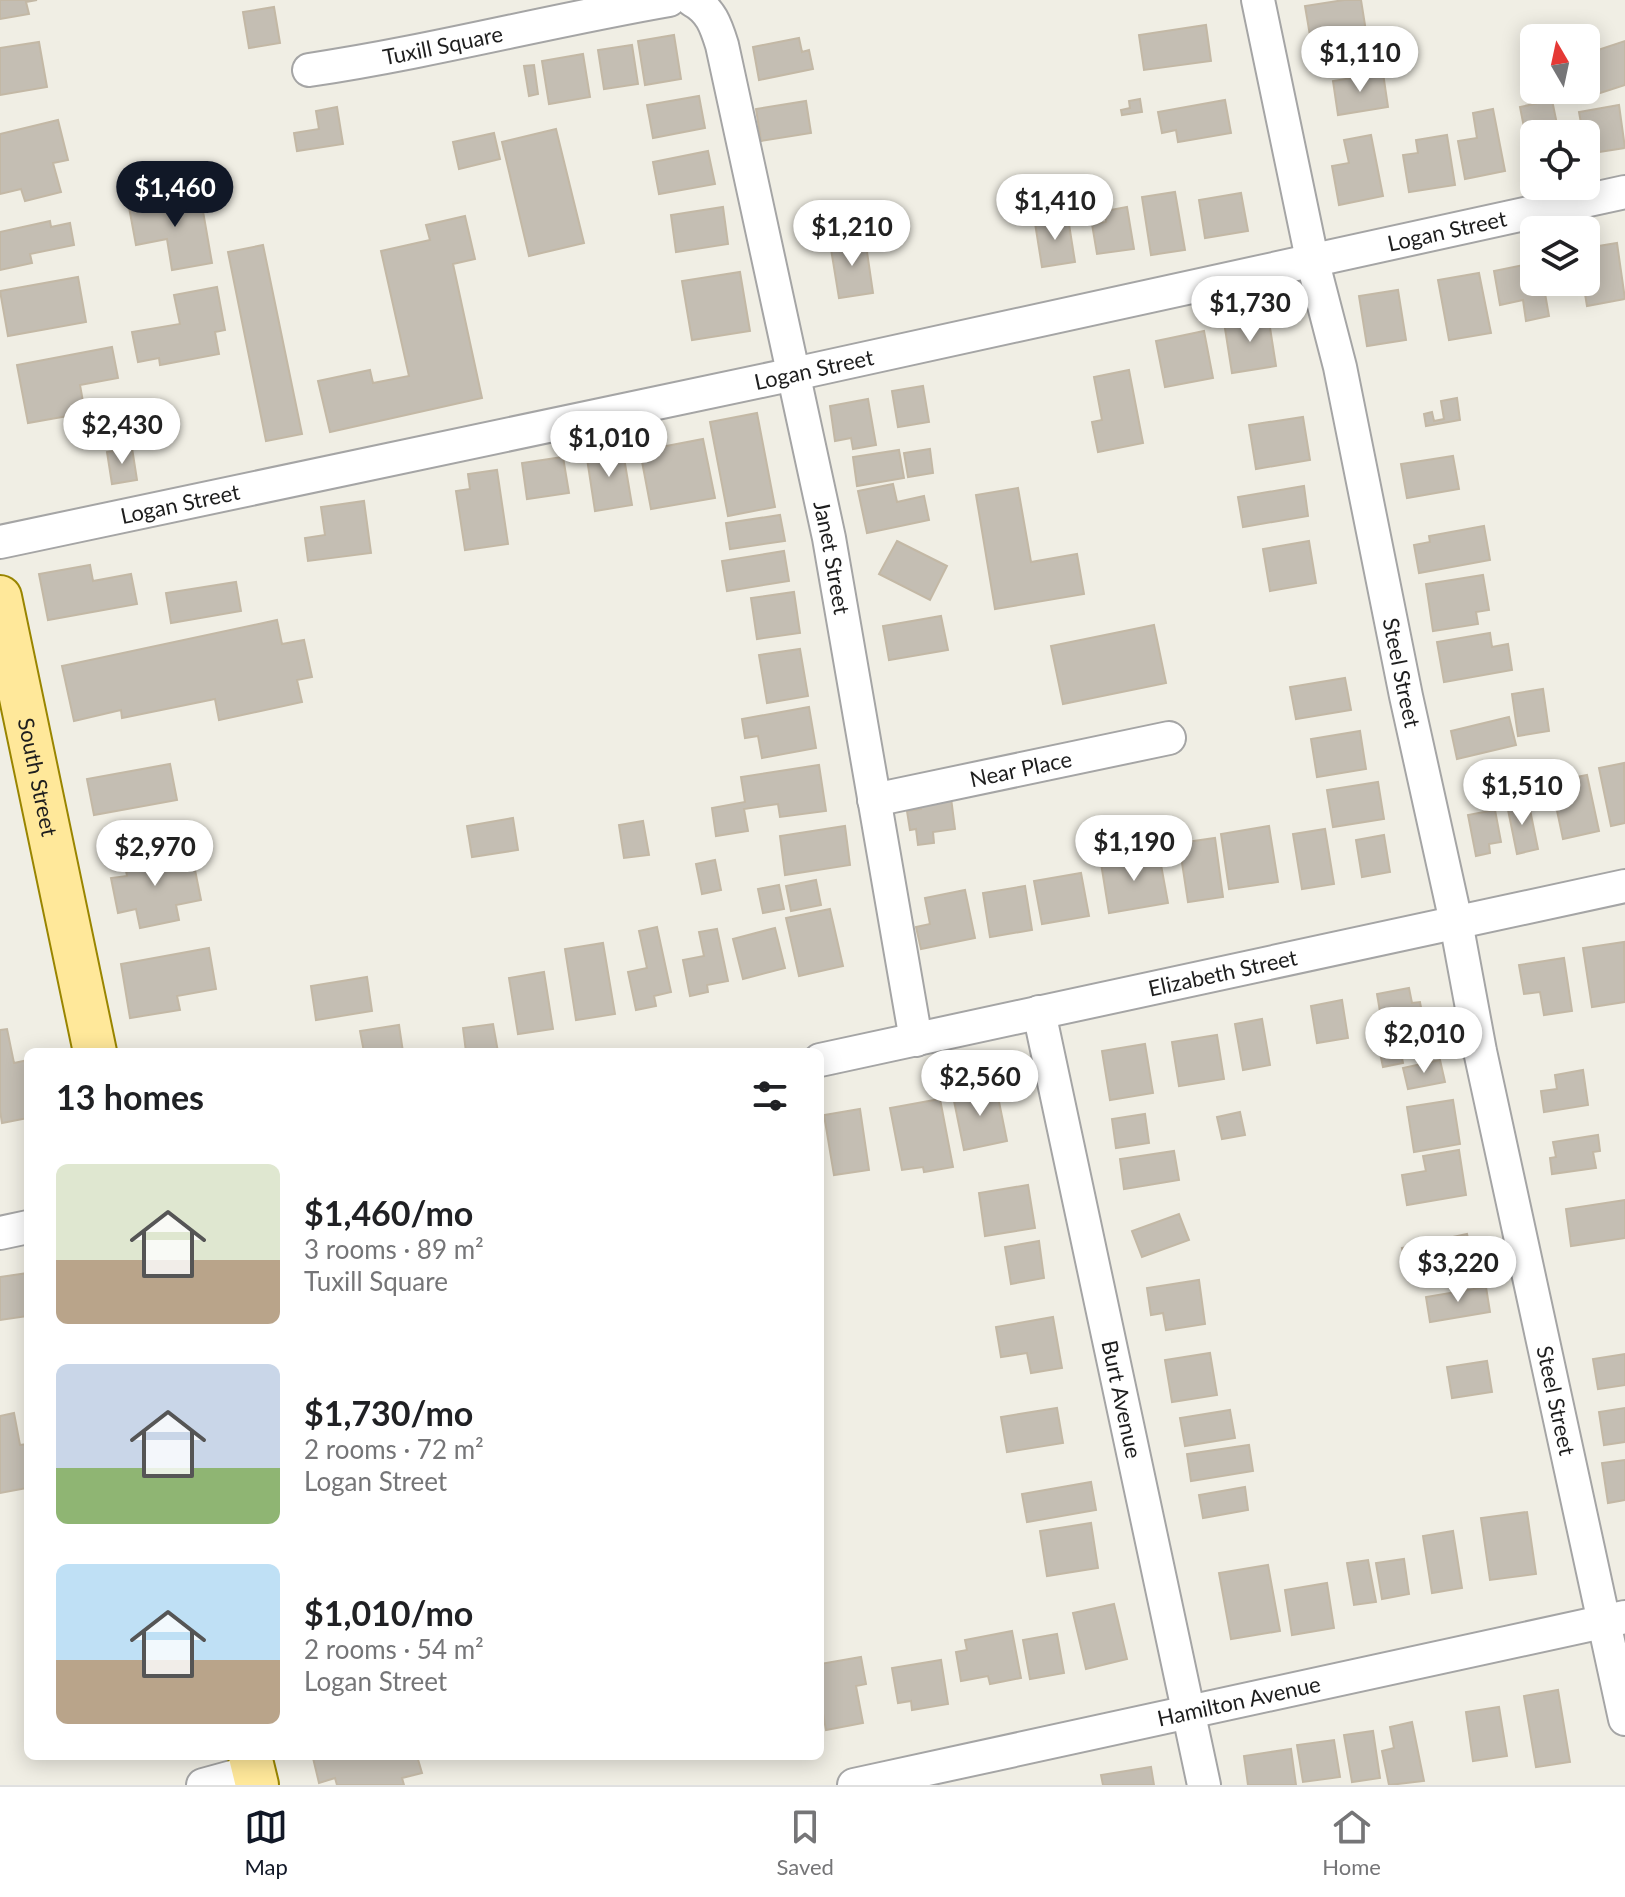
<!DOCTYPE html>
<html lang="en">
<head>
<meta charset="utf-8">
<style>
	body { margin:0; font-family:Lato,sans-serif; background:#f6f6f6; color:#202124; height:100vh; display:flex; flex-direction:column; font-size:30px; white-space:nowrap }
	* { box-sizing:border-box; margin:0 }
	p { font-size:26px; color:#757577 }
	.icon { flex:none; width:44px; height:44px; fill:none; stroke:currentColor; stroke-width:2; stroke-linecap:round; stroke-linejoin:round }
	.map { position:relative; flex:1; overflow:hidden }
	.panel { position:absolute; left:24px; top:1048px; width:800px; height:712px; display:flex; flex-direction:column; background:#fff; border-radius:12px; box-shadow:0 4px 20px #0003 }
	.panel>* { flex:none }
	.needle { width:52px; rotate:351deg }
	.controls { position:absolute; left:1520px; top:24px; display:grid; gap:16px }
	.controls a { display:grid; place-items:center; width:80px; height:80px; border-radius:12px; background:#fff; box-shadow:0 4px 20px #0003; font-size:40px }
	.price { position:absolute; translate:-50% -68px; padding:0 18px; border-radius:28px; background:#fff; color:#222; font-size:26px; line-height:52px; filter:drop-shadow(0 2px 4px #0008) }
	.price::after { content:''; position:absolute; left:50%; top:48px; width:24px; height:18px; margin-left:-12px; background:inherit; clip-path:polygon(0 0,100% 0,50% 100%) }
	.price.current { background:#111827; color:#fff }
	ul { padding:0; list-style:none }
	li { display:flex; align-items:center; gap:24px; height:200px; padding:0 32px }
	li span { display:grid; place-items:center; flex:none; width:224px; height:160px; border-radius:12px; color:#555 }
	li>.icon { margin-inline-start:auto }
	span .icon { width:96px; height:96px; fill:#fffc; stroke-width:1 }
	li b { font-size:34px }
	h2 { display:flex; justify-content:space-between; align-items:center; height:96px; padding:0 32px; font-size:34px }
	.tabs { display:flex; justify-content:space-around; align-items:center; height:112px; border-top:2px solid #e0e0e0; background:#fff; font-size:22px; color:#757577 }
	.tabs a { display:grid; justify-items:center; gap:4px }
	.tabs .current { color:#111827 }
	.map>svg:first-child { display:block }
	.building { fill:#c4beb3; stroke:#c3b8a5; stroke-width:2 }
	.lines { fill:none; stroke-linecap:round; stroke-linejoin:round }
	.minor-casing { stroke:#a5a5a5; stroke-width:36 }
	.major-casing { stroke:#998500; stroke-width:46 }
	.minor { stroke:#fff; stroke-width:32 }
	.major { stroke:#ffe89a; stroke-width:42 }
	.labels { text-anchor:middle; stroke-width:8; stroke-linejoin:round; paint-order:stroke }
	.street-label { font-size:22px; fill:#1e1e1e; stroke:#fff }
</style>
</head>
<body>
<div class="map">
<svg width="1625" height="1785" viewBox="0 0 1625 1785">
	<rect width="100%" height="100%" fill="#f0eee4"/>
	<!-- building -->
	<path class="building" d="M 0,0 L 37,0 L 26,2 L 29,14 L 0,19 Z
		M 1344,0 L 1361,0 L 1368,44 L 1313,53 L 1305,6 Z
		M 274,7 L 280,43 L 249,48 L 243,12 Z
		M 1206,25 L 1211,61 L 1144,70 L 1139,35 Z
		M 674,35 L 681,79 L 645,85 L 638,41 Z
		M 799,38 L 802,52 L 809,50 L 813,69 L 759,80 L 753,47 Z
		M 1625,41 L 1625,85 L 1591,96 L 1586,79 L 1586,69 L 1589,69 L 1586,54 Z
		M 39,42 L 47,87 L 0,95 L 0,48 Z
		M 632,45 L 638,84 L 604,89 L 598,50 Z
		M 583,54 L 590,97 L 549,104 L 542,61 Z
		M 534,65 L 538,94 L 529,96 L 524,66 Z
		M 1383,73 L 1388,107 L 1338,115 L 1333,81 Z
		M 699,96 L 705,128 L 653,138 L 647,105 Z
		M 1140,99 L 1142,112 L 1122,115 L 1121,110 L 1130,108 L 1129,101 Z
		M 1225,100 L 1231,133 L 1178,142 L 1176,130 L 1162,133 L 1158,112 Z
		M 1552,100 L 1559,134 L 1534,134 L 1532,168 L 1520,107 Z
		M 806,101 L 811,133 L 761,141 L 756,109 Z
		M 1619,105 L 1625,148 L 1586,154 L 1586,134 L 1583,134 L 1579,112 Z
		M 337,107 L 343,144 L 297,151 L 294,133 L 319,129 L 316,111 Z
		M 1493,109 L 1505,171 L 1465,179 L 1458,141 L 1477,138 L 1473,113 Z
		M 58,120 L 68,160 L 53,163 L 61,192 L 25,201 L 21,189 L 0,194 L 0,134 Z
		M 556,129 L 584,243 L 529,256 L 502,142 Z
		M 494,133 L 500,159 L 459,169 L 453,142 Z
		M 1371,135 L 1383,196 L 1339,205 L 1332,166 L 1349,163 L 1344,140 Z
		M 1447,135 L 1455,185 L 1409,192 L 1403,155 L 1418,153 L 1416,140 Z
		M 708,151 L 715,184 L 659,194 L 653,162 Z
		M 1175,192 L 1185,250 L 1151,255 L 1142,197 Z
		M 1241,193 L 1248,231 L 1205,238 L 1199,200 Z
		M 200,194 L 212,263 L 172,270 L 167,239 L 136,245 L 129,207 Z
		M 723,207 L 728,244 L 676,252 L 671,215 Z
		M 1127,207 L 1134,249 L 1097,254 L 1092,224 L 1106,222 L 1105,211 Z
		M 465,216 L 475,259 L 453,264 L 482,398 L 330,432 L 318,381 L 370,370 L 373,383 L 409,376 L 381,251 L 430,240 L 426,225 Z
		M 1068,218 L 1075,262 L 1042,267 L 1035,223 Z
		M 50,221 L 51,227 L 70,223 L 74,245 L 30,254 L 32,263 L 0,270 L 0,232 Z
		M 865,238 L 873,293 L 839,298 L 830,243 Z
		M 1617,243 L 1625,299 L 1587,306 L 1583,282 L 1586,282 L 1586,248 Z
		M 263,245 L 302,434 L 266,441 L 228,252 Z
		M 1534,263 L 1534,282 L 1543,282 L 1549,316 L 1526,321 L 1523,300 L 1500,305 L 1494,271 Z
		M 740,272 L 750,331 L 692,340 L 682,281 Z
		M 1479,273 L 1491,333 L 1449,340 L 1438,280 Z
		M 78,277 L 86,322 L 8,336 L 0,291 Z
		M 217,287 L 225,330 L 215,332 L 219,354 L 160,365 L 159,358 L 138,362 L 132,332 L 180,324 L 174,295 Z
		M 1398,290 L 1406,340 L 1367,346 L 1359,296 Z
		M 1268,315 L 1276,366 L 1232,373 L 1224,322 Z
		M 1204,331 L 1213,378 L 1165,387 L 1156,341 Z
		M 112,347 L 118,378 L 80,385 L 85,413 L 28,423 L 17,365 Z
		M 1129,370 L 1143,443 L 1098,452 L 1092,422 L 1102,420 L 1094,377 Z
		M 923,386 L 929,422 L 898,427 L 892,391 Z
		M 1457,398 L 1460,420 L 1426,426 L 1424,414 L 1432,412 L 1434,421 L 1444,419 L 1441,401 Z
		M 868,399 L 876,445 L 853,449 L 851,438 L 835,441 L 830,406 Z
		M 757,413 L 775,507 L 728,516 L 710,422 Z
		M 1303,417 L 1310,460 L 1256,469 L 1249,425 Z
		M 703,439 L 715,498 L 651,509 L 640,451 Z
		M 622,446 L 632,505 L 595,511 L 586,452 Z
		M 132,448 L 137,480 L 112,484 L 107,452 Z
		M 930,449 L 933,473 L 908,477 L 904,453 Z
		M 899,450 L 904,478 L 857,486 L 853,457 Z
		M 1453,456 L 1459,489 L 1407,498 L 1401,464 Z
		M 563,457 L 569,493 L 527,499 L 522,463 Z
		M 497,470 L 508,544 L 465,550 L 456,491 L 470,489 L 468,474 Z
		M 893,484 L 897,502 L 924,496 L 929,520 L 867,533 L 858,491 Z
		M 1304,486 L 1308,516 L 1243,527 L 1238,497 Z
		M 1018,488 L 1031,562 L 1077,554 L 1084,594 L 995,609 L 976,495 Z
		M 364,501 L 371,553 L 308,561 L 305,538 L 325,535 L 321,507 Z
		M 780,515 L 785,541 L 730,549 L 726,523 Z
		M 1484,526 L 1490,560 L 1419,573 L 1414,545 L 1430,542 L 1429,536 Z
		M 897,541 L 947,566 L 930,600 L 879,574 Z
		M 1309,541 L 1316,583 L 1270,591 L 1263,549 Z
		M 784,551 L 789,581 L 727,591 L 722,561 Z
		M 90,565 L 93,581 L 131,574 L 137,604 L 48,620 L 39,574 Z
		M 1483,575 L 1489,610 L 1476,612 L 1478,624 L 1433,631 L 1426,584 Z
		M 236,582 L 241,611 L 171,623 L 166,593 Z
		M 794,592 L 800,633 L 757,639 L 751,598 Z
		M 941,616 L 948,650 L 889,660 L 883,626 Z
		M 277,620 L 282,644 L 304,640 L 312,677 L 297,680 L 302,702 L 219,720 L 215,699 L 122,718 L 121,710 L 74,721 L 62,666 Z
		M 1154,625 L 1166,683 L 1063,704 L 1051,646 Z
		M 1490,633 L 1492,647 L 1508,644 L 1512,670 L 1444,682 L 1437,642 Z
		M 800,649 L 808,696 L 767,703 L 759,655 Z
		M 1345,678 L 1351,710 L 1296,719 L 1290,687 Z
		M 1543,689 L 1549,731 L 1518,736 L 1512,694 Z
		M 809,707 L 816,748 L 762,758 L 758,736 L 745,738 L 742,719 Z
		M 1509,717 L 1516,745 L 1457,759 L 1451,731 Z
		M 1360,731 L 1366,769 L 1317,777 L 1311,739 Z
		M 1624,763 L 1625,823 L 1611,826 L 1599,768 Z
		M 170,764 L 177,800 L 94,815 L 87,779 Z
		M 819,765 L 826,811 L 780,817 L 778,804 L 744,809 L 748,831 L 716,836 L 712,808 L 745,802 L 741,777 Z
		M 1587,775 L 1599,831 L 1563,839 L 1551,782 Z
		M 1378,782 L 1384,819 L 1333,827 L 1327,790 Z
		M 951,798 L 955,829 L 933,832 L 934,843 L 918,845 L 916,829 L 910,830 L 907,811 L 921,809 L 920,802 Z
		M 1528,800 L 1538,849 L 1517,854 L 1507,805 Z
		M 1495,810 L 1501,842 L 1489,844 L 1490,853 L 1476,856 L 1468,815 Z
		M 513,818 L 518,850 L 472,857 L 467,826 Z
		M 643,821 L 649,855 L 624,858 L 619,825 Z
		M 845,826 L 850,865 L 785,875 L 780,836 Z
		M 1269,826 L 1278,882 L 1229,889 L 1221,834 Z
		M 1325,829 L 1334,884 L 1302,889 L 1293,834 Z
		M 1384,835 L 1390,872 L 1362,877 L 1356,840 Z
		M 1215,838 L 1223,897 L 1188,902 L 1179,843 Z
		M 174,850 L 177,868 L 194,865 L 201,900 L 176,905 L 179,920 L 140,928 L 136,909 L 118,913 L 111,878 L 127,876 L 124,860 Z
		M 1159,854 L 1168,903 L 1109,913 L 1101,863 Z
		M 715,860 L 721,890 L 702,894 L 696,864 Z
		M 1081,873 L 1089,916 L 1042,924 L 1034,881 Z
		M 816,880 L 821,905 L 791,911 L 786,886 Z
		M 779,885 L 784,909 L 763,913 L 758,889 Z
		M 1025,886 L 1032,930 L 990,937 L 983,893 Z
		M 965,890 L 975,938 L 921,949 L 916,927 L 930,924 L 925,898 Z
		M 830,909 L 843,966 L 799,976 L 786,918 Z
		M 657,927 L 671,992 L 654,996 L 656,1006 L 636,1010 L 628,972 L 647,968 L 639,931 Z
		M 775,928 L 785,968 L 743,979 L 733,939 Z
		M 717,929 L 728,981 L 707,985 L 708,992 L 690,996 L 683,960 L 704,956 L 699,932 Z
		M 1624,942 L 1625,1002 L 1592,1007 L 1583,948 Z
		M 603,943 L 615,1014 L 576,1020 L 565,949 Z
		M 209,948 L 216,989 L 177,996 L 180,1010 L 130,1018 L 121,964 Z
		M 1564,958 L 1572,1011 L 1544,1015 L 1540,992 L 1524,994 L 1519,965 Z
		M 544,972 L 553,1029 L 518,1034 L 509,978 Z
		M 367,977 L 372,1011 L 316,1020 L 311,986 Z
		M 1409,988 L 1412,1003 L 1420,1002 L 1426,1035 L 1396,1040 L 1394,1027 L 1383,1029 L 1377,994 Z
		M 1342,1000 L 1348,1038 L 1317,1043 L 1311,1006 Z
		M 1262,1019 L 1270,1065 L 1243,1070 L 1235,1024 Z
		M 493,1024 L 498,1052 L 466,1052 L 463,1028 Z
		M 399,1025 L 403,1052 L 364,1052 L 360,1031 Z
		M 7,1029 L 14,1063 L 28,1060 L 28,1118 L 2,1123 L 0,1111 L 0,1030 Z
		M 1217,1035 L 1224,1079 L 1179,1086 L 1172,1042 Z
		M 1399,1043 L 1403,1063 L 1383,1067 L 1379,1048 Z
		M 1145,1044 L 1153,1093 L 1110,1100 L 1102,1051 Z
		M 1440,1060 L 1445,1082 L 1408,1089 L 1403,1068 Z
		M 1583,1070 L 1588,1105 L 1544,1112 L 1541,1091 L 1557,1089 L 1555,1075 Z
		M 996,1087 L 1007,1141 L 964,1150 L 953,1096 Z
		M 940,1099 L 953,1167 L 924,1172 L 923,1167 L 902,1170 L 890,1108 Z
		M 1453,1100 L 1460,1144 L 1414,1152 L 1407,1107 Z
		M 860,1109 L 869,1170 L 834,1175 L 824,1115 Z
		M 1240,1112 L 1245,1135 L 1222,1139 L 1217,1117 Z
		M 1145,1114 L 1149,1143 L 1116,1148 L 1112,1119 Z
		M 1598,1135 L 1600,1151 L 1593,1152 L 1596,1168 L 1552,1174 L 1550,1158 L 1556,1157 L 1553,1142 Z
		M 1459,1150 L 1466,1195 L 1407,1205 L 1402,1175 L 1426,1171 L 1423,1156 Z
		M 1174,1151 L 1179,1180 L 1124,1189 L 1120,1159 Z
		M 1028,1185 L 1035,1228 L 985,1236 L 979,1193 Z
		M 1625,1200 L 1625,1238 L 1571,1246 L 1566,1209 Z
		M 1179,1214 L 1189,1240 L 1142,1257 L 1132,1231 Z
		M 1467,1234 L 1474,1264 L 1409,1279 L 1402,1248 Z
		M 1039,1241 L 1044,1278 L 1011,1284 L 1005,1247 Z
		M 28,1273 L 28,1316 L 0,1320 L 0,1277 Z
		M 1199,1280 L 1205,1324 L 1166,1330 L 1163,1313 L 1151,1315 L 1147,1288 Z
		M 1486,1287 L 1490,1312 L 1430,1322 L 1426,1297 Z
		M 1053,1317 L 1062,1368 L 1031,1373 L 1027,1353 L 1001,1357 L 996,1327 Z
		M 1210,1353 L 1217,1395 L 1172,1402 L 1165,1360 Z
		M 1625,1354 L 1625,1385 L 1598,1389 L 1593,1359 Z
		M 1487,1361 L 1492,1392 L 1452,1398 L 1447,1367 Z
		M 1057,1408 L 1063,1443 L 1007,1452 L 1001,1417 Z
		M 1625,1408 L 1625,1442 L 1604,1445 L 1599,1412 Z
		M 1230,1410 L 1235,1438 L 1185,1446 L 1180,1418 Z
		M 14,1413 L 20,1445 L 28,1444 L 28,1474 L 25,1474 L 27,1488 L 0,1493 L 0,1416 Z
		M 1249,1445 L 1253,1471 L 1191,1481 L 1187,1454 Z
		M 1625,1460 L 1625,1500 L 1608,1503 L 1602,1463 Z
		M 1091,1482 L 1096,1510 L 1027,1522 L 1022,1494 Z
		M 1245,1487 L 1248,1510 L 1203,1518 L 1199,1495 Z
		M 1527,1512 L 1536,1574 L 1490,1580 L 1481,1518 Z
		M 1091,1523 L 1098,1568 L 1047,1576 L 1040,1531 Z
		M 1453,1531 L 1462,1588 L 1432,1593 L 1423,1536 Z
		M 1404,1559 L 1409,1594 L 1382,1599 L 1376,1563 Z
		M 1368,1560 L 1376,1602 L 1354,1605 L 1347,1563 Z
		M 1268,1565 L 1280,1631 L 1231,1639 L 1219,1573 Z
		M 1327,1583 L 1334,1628 L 1292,1635 L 1285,1590 Z
		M 1114,1604 L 1127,1659 L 1086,1669 L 1073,1613 Z
		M 1012,1631 L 1021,1678 L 990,1684 L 988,1676 L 961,1681 L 956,1652 L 967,1650 L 965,1640 Z
		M 1057,1634 L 1064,1673 L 1030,1679 L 1023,1640 Z
		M 861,1657 L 866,1684 L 856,1686 L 863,1723 L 826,1730 L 820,1697 L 820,1664 Z
		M 941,1660 L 948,1704 L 912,1710 L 911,1701 L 898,1703 L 892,1668 Z
		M 1558,1690 L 1570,1762 L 1536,1767 L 1524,1696 Z
		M 1499,1707 L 1507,1756 L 1473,1761 L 1466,1712 Z
		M 1412,1722 L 1424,1781 L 1389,1785 L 1382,1751 L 1394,1748 L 1390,1727 Z
		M 1373,1731 L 1380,1778 L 1352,1782 L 1344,1735 Z
		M 1334,1740 L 1340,1777 L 1303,1782 L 1297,1745 Z
		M 1291,1749 L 1296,1785 L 1248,1785 L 1244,1756 Z
		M 319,1756 L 417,1756 L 422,1773 L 402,1778 L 404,1785 L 337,1785 L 335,1778 L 319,1783 L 313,1758 Z
		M 1151,1767 L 1154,1785 L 1103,1785 L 1101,1775 Z"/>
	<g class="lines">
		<defs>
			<g id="minor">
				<path id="s1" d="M 692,0 C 711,10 716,26 722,45 L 829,538 L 916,1040"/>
				<path id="s2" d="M 1258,0 L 1312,259 L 1340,367 L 1406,696 L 1456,922 L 1480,1051 L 1625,1719"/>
				<path id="s3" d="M 309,70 C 430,52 548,21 669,0"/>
				<path id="s4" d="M 0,542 L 794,374 L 1625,192"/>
				<path id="s5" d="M 874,800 L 1169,738"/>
				<path id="s6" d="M 1039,1012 L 1204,1785"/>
				<path id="s7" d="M 820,1060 L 1625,886"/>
				<path d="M 0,1233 L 28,1227"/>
				<path d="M 203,1785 L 254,1771"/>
				<path id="s8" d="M 854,1785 L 1625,1617"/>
			</g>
			<g id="major">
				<path id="s9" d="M 0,597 L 95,1052"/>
				<path d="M 250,1756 L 257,1785"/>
			</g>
		</defs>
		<!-- minor casing -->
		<use href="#minor" class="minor-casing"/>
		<!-- major casing -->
		<use href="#major" class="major-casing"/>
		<!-- minor -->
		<use href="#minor" class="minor"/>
		<!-- major -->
		<use href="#major" class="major"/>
	</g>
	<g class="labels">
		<!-- street labels -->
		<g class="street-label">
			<text dy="8" stroke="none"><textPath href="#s3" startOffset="136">Tuxill Square</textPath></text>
			<text dy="8" stroke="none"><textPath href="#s4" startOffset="1480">Logan Street</textPath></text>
			<text dy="8" stroke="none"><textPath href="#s4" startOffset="832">Logan Street</textPath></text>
			<text dy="8" stroke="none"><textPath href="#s4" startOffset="184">Logan Street</textPath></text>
			<text dy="8" stroke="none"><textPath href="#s1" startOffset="580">Janet Street</textPath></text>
			<text dy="8" stroke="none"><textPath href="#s2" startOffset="688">Steel Street</textPath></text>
			<text dy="8" stroke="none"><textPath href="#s5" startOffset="150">Near Place</textPath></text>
			<text dy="8" stroke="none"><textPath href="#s9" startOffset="184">South Street</textPath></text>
			<text dy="8" stroke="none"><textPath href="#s7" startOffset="412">Elizabeth Street</textPath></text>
			<text dy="8" stroke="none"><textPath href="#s6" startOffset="396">Burt Avenue</textPath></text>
			<text dy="8" stroke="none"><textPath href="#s2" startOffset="1432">Steel Street</textPath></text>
			<text dy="8" stroke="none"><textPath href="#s8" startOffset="394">Hamilton Avenue</textPath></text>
		</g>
	</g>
</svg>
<div class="controls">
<a><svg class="needle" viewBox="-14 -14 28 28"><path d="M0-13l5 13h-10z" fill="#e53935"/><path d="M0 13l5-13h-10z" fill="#757577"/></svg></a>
<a><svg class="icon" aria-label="locate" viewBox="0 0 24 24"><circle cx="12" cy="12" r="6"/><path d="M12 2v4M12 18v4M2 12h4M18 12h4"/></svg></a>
<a><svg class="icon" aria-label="layers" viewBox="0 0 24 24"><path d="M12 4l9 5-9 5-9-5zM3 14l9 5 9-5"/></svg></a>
</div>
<b class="price" style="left:1360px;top:94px">$1,110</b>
<b class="price current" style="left:175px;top:229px">$1,460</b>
<b class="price" style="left:1055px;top:242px">$1,410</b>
<b class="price" style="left:852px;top:268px">$1,210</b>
<b class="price" style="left:1250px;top:344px">$1,730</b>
<b class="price" style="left:122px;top:466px">$2,430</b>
<b class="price" style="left:609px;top:479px">$1,010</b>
<b class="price" style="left:1522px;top:827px">$1,510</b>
<b class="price" style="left:1134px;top:883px">$1,190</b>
<b class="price" style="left:155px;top:888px">$2,970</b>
<b class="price" style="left:1424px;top:1075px">$2,010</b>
<b class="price" style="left:980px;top:1118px">$2,560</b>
<b class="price" style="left:1458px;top:1304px">$3,220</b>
<section class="panel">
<h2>13 homes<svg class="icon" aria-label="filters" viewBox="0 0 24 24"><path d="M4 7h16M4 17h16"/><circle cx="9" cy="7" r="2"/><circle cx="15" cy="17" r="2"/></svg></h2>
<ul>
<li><span style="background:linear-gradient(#dfe7d0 60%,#b9a48a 0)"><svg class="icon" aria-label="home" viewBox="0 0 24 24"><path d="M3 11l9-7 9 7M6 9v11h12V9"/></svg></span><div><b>$1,460/mo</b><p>3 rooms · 89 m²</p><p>Tuxill Square</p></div></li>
<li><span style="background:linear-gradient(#c9d6e8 65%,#8fb573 0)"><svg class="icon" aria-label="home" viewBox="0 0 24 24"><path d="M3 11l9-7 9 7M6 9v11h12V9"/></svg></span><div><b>$1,730/mo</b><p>2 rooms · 72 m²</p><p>Logan Street</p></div></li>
<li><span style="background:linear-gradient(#bfe0f5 60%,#b9a48a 0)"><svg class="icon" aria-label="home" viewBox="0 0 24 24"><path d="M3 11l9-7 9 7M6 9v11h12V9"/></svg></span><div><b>$1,010/mo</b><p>2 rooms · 54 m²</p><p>Logan Street</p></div></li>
</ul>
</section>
</div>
<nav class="tabs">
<a class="current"><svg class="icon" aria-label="map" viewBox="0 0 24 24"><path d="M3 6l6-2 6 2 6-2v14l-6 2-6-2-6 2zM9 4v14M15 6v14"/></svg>Map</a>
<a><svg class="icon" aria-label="saved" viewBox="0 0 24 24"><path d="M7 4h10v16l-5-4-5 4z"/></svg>Saved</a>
<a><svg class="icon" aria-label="home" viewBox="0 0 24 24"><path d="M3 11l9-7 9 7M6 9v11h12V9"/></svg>Home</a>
</nav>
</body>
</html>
